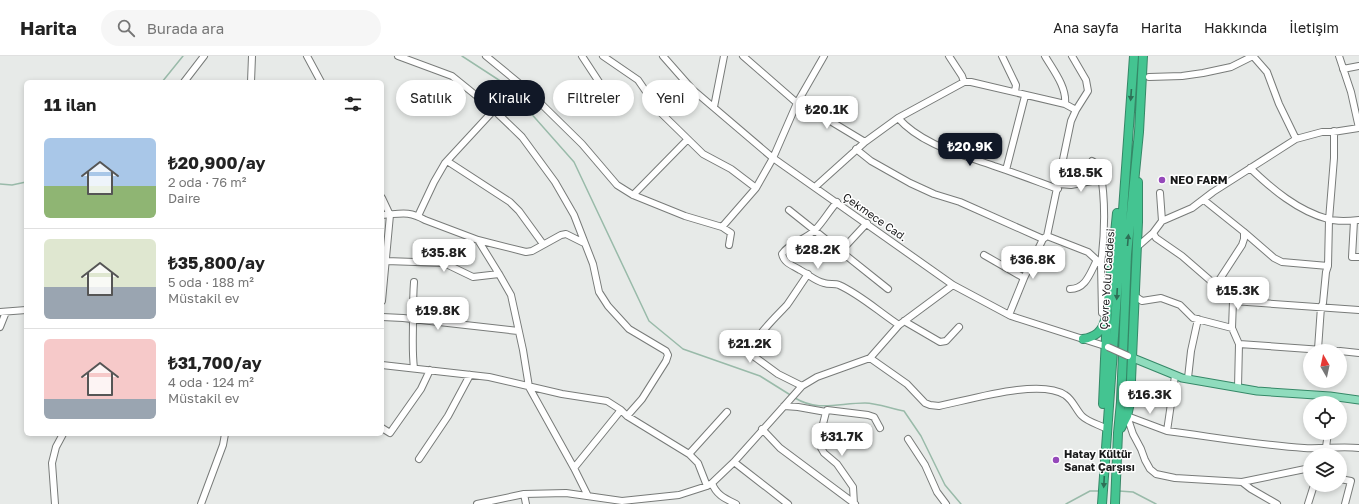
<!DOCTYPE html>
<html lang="tr">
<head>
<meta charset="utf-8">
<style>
	body { margin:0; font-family:"Golos Text",sans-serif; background:#f6f6f6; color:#222; height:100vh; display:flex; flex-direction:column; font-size:15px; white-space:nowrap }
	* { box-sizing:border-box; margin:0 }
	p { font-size:13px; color:#767676 }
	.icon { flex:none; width:22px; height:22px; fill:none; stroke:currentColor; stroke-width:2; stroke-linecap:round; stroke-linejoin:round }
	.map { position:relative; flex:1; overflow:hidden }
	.panel { position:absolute; left:24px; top:24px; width:360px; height:356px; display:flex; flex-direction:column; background:#fff; border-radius:6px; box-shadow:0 2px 6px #0003 }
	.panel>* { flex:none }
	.banner { position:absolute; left:396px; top:24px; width:380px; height:36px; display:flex; gap:8px }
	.needle { width:26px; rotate:351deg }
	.controls { position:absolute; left:1303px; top:288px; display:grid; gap:8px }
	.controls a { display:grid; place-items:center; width:44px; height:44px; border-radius:50%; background:#fff; box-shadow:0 2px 6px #0003; font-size:20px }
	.price { position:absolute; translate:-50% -34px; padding:0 9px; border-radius:8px; background:#fff; color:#222; font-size:13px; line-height:26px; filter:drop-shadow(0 1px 2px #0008) }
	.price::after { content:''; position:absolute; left:50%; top:24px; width:12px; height:9px; margin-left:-6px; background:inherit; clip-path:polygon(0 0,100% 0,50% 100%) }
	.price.selected { background:#111827; color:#fff }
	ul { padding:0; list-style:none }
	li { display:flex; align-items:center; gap:12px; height:100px; padding:0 20px }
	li+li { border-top:1px solid #e0e0e0 }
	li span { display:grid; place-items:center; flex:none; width:112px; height:80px; border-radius:6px; color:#555 }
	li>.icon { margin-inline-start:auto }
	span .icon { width:48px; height:48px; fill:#fffc; stroke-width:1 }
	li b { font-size:17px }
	h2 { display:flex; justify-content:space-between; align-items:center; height:48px; padding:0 20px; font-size:17px }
	.tag { padding:0 14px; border-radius:18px; background:#fff; box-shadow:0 2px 6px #0003; font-size:14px; line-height:36px }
	.tag.selected { background:#111827; color:#fff }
	header { display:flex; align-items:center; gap:24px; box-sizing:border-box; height:56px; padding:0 20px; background:#fff; border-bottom:1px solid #e0e0e0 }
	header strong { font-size:19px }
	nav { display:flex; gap:22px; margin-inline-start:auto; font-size:14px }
	.search { width:280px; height:36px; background:#f6f6f6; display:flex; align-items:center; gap:10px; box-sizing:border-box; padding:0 14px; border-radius:22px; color:#767676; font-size:15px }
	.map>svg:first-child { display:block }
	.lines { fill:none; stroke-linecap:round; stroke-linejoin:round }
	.stream { stroke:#99baa9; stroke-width:1.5 }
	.minor-casing { stroke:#787b79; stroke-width:8 }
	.major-casing { stroke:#358867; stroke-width:9 }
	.highway-casing { stroke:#358867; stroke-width:10 }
	.minor { stroke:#fff; stroke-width:6 }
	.major { stroke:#8fdcbd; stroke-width:7 }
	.highway { stroke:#44c491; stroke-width:8 }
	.minor-bridge-casing { stroke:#787b79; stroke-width:8; stroke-linecap:butt }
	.minor-bridge { stroke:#fff; stroke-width:6 }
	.oneway { fill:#2e6f56 }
	.poi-dot { fill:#9549ba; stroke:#fff; stroke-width:1.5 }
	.labels { text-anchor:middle; stroke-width:3; stroke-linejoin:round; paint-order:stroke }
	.poi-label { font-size:11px; font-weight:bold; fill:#191a1a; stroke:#fff; text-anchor:start }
	.street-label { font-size:11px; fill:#191a1a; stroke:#fff }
</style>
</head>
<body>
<header>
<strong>Harita</strong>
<div class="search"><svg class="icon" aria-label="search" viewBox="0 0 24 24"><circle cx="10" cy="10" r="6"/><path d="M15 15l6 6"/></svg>Burada ara</div>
<nav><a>Ana sayfa</a><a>Harita</a><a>Hakkında</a><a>İletişim</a></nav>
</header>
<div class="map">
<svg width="1359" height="448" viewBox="0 0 1359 448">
	<rect width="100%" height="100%" fill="#e7eae8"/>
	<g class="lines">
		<!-- stream -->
		<path class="stream" d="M 462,0 L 505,28 L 574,106 L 649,265 L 683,293 L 760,320 L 792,340
			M 162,26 L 183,0
			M 0,128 L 12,129 L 26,126
			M 795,342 C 818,356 839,347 865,347 C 877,347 892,353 904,355 L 921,380 L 945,429 L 961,448
			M 1119,435 L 1133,436 L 1156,448
			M 1066,448 L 1090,435 L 1101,435"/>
		<defs>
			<path id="minor" d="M 307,0 L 321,26
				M 398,0 L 452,20 L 494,54 L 522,81 L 555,126 L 574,159 L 593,208 L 599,236 L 608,250 L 629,273 L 666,295 L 668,299 L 666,305 L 642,343 L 627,360
				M 486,0 L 525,32 L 582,88 L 617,129 L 633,139 L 685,160 L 722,171 L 731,177 L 729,189
				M 582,0 L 618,55
				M 603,0 L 638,24 L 660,56 L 703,98 L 731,113 L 756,132
				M 663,0 L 692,33 L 773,102 L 953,229 L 1011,260 L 1108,291
				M 743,0 L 797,47 L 817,57 L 865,86
				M 949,0 L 962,20 L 964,26
				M 1002,0 L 1016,29 L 1015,36
				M 1045,0 C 1053,14 1067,31 1065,48
				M 1253,0 L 1267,16 L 1279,48 L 1296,83
				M 1339,0 L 1351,36 L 1359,72
				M 1343,13 L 1359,10
				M 1149,21 L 1182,20 L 1203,17 L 1231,11 L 1253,0
				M 184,26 L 204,0
				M 251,26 L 252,0
				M 714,51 L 724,0
				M 898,62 C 922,89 961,98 994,110 C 1015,117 1036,125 1058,133
				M 856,93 L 871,105 L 910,127 L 934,138 L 960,146 L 1043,183 L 1047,180 L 1088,196 L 1101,208 L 1102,257 L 1107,258
				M 447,105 L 510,146 L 519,155 L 543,188
				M 1092,105 L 1097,108 L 1100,113 C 1106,145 1105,176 1101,208
				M 1250,112 C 1272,133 1298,155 1328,163 C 1337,166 1349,165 1359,164
				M 1006,114 L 1025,40
				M 1059,128 L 1071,129 L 1102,123
				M 815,131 L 865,86 L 898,62 L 964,26 L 971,26 L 1065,48 L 1076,54
				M 1160,137 L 1162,165
				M 633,139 L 687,84
				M 382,142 L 390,159 L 382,245
				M 1204,144 L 1244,176 L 1244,183 L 1242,189 L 1216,229
				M 837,146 C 829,155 823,166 815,174 C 805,184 790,186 782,198 C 784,207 792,209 800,214 C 808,218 815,225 824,227 C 829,229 835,227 839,229 C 861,239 879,256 899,269
				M 789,154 L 888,233
				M 382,159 C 400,158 408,154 425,164 L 478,184 L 499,218 L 511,239 L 523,294 L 529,331 L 574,412 L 588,440
				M 418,160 L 434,126 L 445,107 L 494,54
				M 1354,165 L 1352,201 L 1359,201
				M 722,171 L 756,132 L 773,102 L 797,47 L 824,0
				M 1244,176 L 1274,202 L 1282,206 L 1328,210
				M 1153,177 L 1156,182 L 1182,200 L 1227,239 L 1233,245 L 1359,254
				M 1047,180 L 1071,65 L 1076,54 L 1088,35 L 1086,24 L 1072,0
				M 478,184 L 526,196 L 532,195 L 561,179 L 566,178 L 584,187
				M 1137,191 L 1153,177 L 1162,165 L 1192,152 L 1213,136 L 1296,83 L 1322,76 L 1333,76 L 1359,72
				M 841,195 L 867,167
				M 984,199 L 1024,222
				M 386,205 L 444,207 L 473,221 L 499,218
				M 1070,233 C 1086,233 1090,217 1097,204
				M 1135,240 L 1142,245 L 1161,242 L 1180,249 L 1193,262 L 1232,272
				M 1233,245 L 1232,272 L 1239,288 L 1238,331
				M 0,256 L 26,254
				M 1009,259 L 1024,222 L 1043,183
				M 382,261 L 403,262 L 518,275
				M 904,265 L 940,286 L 946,285 L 959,271
				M 0,271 L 6,256
				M 1239,288 L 1337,295
				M 1318,293 L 1321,251 L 1323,247 L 1326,216 L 1328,210 L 1329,164 L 1334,102 L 1334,75
				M 1340,295 L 1359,297
				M 870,302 L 907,328 L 925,347 L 930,349 L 939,350 C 969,344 1040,322 1065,339 C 1073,344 1076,354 1082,360 C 1088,366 1100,369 1107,373
				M 382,309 L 489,321 L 562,338 L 607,345 L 621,354 L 627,360 L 689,398 L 698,407 L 707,430
				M 414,312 C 412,296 413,281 413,265 C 413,252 413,239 414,226
				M 1175,320 L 1167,375 C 1213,381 1258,389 1304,392 C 1323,393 1341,390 1359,392
				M 1188,322 L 1191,295 L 1198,263
				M 802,330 L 778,318 L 752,299 C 749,285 778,259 787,249 C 794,239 801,228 808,218
				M 1330,347 L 1330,340
				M 784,350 L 798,351 L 826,356 L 827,354 L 868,359 L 874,361 L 880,372
				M 826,356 L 823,368 L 816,383 L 824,397 L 837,408 L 853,431 L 854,448
				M 1127,360 L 1133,378 L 1141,393 L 1145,404 L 1150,413 L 1156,418 L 1175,422 L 1242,426 L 1251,433 L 1277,448
				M 1127,360 L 1167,375
				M 382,372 L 390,377 L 421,333 L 430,314
				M 762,373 L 780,392 L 855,448
				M 908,383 L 925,409 L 937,436 L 946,448
				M 689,398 L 727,356
				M 1323,399 L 1326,391 L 1328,377
				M 419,403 L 448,360 L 470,319
				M 734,406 L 788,448
				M 574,412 L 621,354
				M 1340,423 L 1351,425 L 1345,448
				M 1242,426 L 1310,412
				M 712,427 C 716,439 726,443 736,448
				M 524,438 L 526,448
				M 55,448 L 52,407 L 56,391 L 63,378
				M 201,448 L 223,389 L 225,378
				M 477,448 L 524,438 L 566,437 L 622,445 L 679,439 L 707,430 L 712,427 L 734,406 L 802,330 L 817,321 L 870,302 L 899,269 L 953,229
				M 1308,448 L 1314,429"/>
			<path id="major" d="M 1133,302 L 1182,322 L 1257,335 L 1330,340 L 1359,344"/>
			<path id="highway" d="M 1083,283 C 1095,281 1102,276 1105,264
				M 1103,348 L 1107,258 L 1117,157
				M 1121,372 L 1127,360 L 1130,347 L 1138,166 L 1138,126
				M 1102,448 L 1134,0
				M 1115,448 L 1118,377 L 1121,346 L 1127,198 L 1139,76 L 1143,0"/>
		</defs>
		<!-- minor casing -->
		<use href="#minor" class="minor-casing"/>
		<!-- major casing -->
		<use href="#major" class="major-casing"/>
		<!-- highway casing -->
		<use href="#highway" class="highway-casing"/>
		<!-- minor -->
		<use href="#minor" class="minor"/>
		<!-- major -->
		<use href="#major" class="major"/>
		<!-- highway -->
		<use href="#highway" class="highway"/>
		<defs>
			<path id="minor-bridge" d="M 1108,291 L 1128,300"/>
		</defs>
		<!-- minor-bridge casing -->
		<use href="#minor-bridge" class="minor-bridge-casing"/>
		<!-- minor-bridge -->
		<use href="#minor-bridge" class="minor-bridge"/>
	</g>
	<!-- one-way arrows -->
	<defs><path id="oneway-solid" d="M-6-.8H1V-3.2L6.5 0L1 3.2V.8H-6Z"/></defs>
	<g class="oneway">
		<use href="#oneway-solid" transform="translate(1131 39) rotate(94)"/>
		<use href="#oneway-solid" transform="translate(1128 184) rotate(-85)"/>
		<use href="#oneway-solid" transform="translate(1117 238) rotate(93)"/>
		<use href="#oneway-solid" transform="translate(1104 426) rotate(93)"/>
	</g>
	<!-- markers -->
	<g class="poi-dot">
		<circle cx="1162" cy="124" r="4"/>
		<circle cx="1056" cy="404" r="4"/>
	</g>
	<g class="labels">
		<!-- poi labels -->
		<g class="poi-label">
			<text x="1170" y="128">NEO FARM</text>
			<text x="1064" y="402">Hatay Kültür<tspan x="1064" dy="13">Sanat Çarşısı</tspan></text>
		</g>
		<!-- street labels -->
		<g class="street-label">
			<text transform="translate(875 161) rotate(35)" y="4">Çekmece Cad.</text>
			<text transform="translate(1107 223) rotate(-86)" y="4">Çevre Yolu Caddesi</text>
		</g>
	</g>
</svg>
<div class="controls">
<a><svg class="needle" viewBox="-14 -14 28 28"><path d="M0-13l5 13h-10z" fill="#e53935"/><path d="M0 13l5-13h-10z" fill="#767676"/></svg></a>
<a><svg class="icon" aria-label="locate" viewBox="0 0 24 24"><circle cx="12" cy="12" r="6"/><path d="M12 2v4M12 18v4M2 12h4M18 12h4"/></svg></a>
<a><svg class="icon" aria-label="layers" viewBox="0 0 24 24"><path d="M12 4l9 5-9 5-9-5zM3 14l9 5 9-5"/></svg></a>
</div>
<b class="price" style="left:827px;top:74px">₺20.1K</b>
<b class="price selected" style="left:970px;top:111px">₺20.9K</b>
<b class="price" style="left:1081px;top:137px">₺18.5K</b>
<b class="price" style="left:818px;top:214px">₺28.2K</b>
<b class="price" style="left:444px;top:217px">₺35.8K</b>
<b class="price" style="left:1033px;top:224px">₺36.8K</b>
<b class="price" style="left:1238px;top:255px">₺15.3K</b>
<b class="price" style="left:438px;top:275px">₺19.8K</b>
<b class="price" style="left:750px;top:308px">₺21.2K</b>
<b class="price" style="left:1150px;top:359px">₺16.3K</b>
<b class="price" style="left:842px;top:401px">₺31.7K</b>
<div class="banner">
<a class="tag">Satılık</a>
<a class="tag selected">Kiralık</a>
<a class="tag">Filtreler</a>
<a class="tag">Yeni</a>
</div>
<section class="panel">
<h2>11 ilan<svg class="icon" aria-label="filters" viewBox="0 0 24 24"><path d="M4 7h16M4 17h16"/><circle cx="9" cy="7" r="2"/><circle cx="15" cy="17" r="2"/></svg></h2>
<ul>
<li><span style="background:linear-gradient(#a9c7e8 60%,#8fb573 0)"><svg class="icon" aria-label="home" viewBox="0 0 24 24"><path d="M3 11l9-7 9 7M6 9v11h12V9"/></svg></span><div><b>₺20,900/ay</b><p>2 oda · 76 m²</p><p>Daire</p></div></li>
<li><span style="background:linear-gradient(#dfe7d0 60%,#9aa5b1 0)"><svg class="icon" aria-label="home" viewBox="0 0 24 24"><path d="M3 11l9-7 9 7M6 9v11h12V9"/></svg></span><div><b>₺35,800/ay</b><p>5 oda · 188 m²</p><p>Müstakil ev</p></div></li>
<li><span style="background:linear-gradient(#f6c9c9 75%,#9aa5b1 0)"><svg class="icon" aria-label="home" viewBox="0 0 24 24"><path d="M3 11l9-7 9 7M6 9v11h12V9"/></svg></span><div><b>₺31,700/ay</b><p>4 oda · 124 m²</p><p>Müstakil ev</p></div></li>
</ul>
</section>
</div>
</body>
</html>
